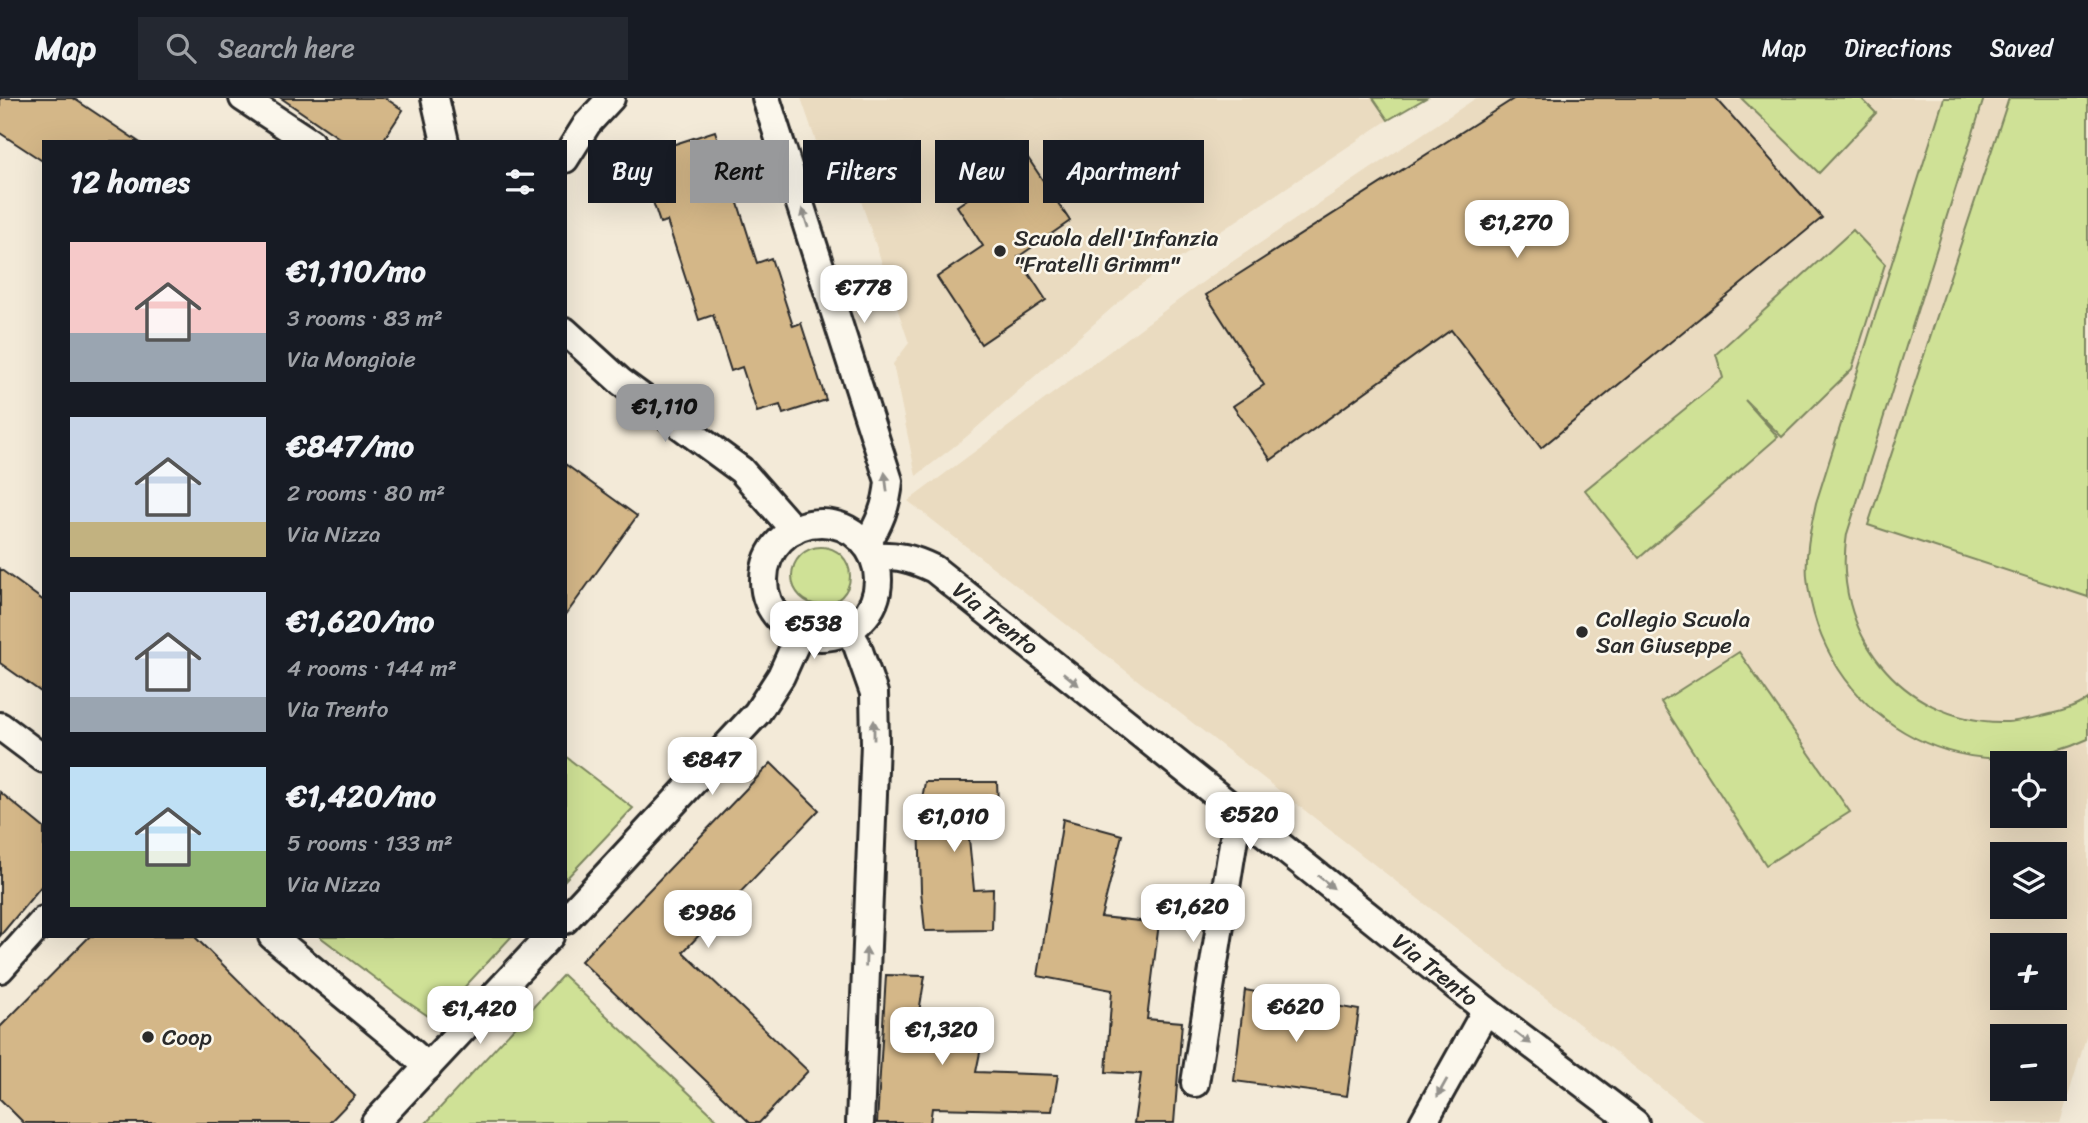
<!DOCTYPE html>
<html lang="en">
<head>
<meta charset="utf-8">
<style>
	body { margin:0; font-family:Sriracha,sans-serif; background:#242831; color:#f1f3f6; height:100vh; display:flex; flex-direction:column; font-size:26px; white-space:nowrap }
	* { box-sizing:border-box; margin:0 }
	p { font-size:23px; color:#9ea1a6 }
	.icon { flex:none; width:38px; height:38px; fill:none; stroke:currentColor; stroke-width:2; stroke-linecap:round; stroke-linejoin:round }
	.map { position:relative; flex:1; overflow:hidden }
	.drawer { position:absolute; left:42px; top:42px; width:525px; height:798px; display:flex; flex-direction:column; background:#171b24; border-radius:0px; box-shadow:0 7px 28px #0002 }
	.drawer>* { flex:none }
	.hud { position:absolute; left:588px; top:42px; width:665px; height:63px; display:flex; gap:14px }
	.tools { position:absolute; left:1990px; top:653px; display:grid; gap:14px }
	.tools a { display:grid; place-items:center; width:77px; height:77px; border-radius:0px; background:#171b24; box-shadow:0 7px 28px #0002; font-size:35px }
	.price { position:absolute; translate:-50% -60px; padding:0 16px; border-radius:14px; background:#fff; color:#222; font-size:23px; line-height:46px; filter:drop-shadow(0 2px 4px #0008) }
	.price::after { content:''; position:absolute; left:50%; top:42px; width:21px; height:16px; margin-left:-10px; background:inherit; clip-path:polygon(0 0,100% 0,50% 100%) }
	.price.current { background:#98999b; color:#111 }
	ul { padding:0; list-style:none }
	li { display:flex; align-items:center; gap:21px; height:175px; padding:0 28px }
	li span { display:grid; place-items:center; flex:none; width:196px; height:140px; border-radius:0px; color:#555 }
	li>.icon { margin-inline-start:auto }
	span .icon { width:84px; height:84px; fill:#fffc; stroke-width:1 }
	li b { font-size:30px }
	h2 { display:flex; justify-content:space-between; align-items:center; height:84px; padding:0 28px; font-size:30px }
	.pill { padding:0 24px; border-radius:0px; background:#171b24; box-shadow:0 7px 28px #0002; font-size:24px; line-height:63px }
	.pill.current { background:#98999b; color:#111 }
	header { display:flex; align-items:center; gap:42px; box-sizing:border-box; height:98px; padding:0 35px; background:#171b24; border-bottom:2px solid #363941 }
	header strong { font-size:33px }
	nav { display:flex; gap:38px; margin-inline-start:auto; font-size:24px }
	.search { width:490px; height:63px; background:#242831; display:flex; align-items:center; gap:18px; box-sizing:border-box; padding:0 24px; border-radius:0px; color:#9ea1a6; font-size:26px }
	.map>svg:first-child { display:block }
	.built { fill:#eadbc0; fill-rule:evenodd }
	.green { fill:#cfe196; stroke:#7d8660; stroke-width:2 }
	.building { fill:#d4b788; stroke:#2b2b2b; stroke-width:2 }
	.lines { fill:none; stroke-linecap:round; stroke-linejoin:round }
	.street-casing { stroke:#2b2b2b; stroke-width:32 }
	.street { stroke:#fbf7ec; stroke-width:26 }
	.oneway { fill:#93918c }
	.poi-dot { fill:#2b2b2b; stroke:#fbf7ec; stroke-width:2.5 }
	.labels { text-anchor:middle; stroke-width:5; stroke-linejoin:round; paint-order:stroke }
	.poi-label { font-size:23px; fill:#2b2b2b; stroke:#fbf7ec; text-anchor:start }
	.street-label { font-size:23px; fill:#2b2b2b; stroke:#fbf7ec }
</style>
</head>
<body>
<header>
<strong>Map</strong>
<div class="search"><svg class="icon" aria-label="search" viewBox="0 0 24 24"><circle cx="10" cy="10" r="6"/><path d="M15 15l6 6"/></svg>Search here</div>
<nav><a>Map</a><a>Directions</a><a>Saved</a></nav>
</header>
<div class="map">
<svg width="2088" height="1025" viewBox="0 0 2088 1025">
	<rect width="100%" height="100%" fill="#f3ead8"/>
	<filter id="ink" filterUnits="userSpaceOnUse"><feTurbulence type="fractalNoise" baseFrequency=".0143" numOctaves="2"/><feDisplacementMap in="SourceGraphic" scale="14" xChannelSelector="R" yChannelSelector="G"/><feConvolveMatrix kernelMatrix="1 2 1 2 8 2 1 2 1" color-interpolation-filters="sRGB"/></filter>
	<g filter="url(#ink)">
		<!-- built -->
		<path class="built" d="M 801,0 L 1373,0 L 1388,22 L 1131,193 L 965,340 L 916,378 L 893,266 L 909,245 L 861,103 L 846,74 L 821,58 Z
			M 1476,0 L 2088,0 L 2088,933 L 2060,1025 L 1706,1025 L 908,403 L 1211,178 ZM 2002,665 L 2054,665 L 2054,718 L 2002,718 ZM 2002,756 L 2054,756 L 2054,808 L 2002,808 ZM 2002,847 L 2054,847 L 2054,900 L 2002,900 ZM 2002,938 L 2054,938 L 2054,990 L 2002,990 Z"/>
		<!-- green -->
		<path class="green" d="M 1373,0 L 1426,0 L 1388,22 Z
			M 1741,0 L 1861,0 L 1876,15 L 1819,75 Z
			M 1944,0 L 1984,0 L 1847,436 C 1831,533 1901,623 2001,624 C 2012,625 2023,621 2033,620 C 2051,616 2073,612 2088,601 L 2088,641 C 1961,701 1820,617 1807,479 C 1805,454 1811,429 1816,405 Z
			M 2009,0 L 2088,0 L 2088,499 L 1868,427 Z
			M 1853,132 L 1885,166 L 1852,271 L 1782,339 L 1745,302 L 1778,339 L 1639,460 L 1585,392 L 1723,280 L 1716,256 Z
			M792 478a29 29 0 1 1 58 0a29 29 0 1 1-58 0Z
			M 1739,554 L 1850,714 L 1766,767 L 1661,604 Z
			M 565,658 L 633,710 L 565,782 Z
			M 319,838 L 512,838 L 434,922 L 400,899 Z
			M 563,877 L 721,1025 L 426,1025 Z"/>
		<!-- building -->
		<path class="building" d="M 0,0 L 73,0 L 139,44 L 44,44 L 44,64 L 0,35 Z
			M 281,0 L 385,0 L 403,12 L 382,44 L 345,44 Z
			M 1515,0 L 1716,0 L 1822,120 L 1541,350 L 1451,232 L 1271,362 L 1233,308 L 1264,287 L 1206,197 Z
			M 715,33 L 757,165 L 771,160 L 793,228 L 801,225 L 826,302 L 783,316 L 780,307 L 757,314 L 742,269 L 731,273 L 713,217 L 699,222 L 667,123 L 660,125 L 638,58 Z
			M 1028,60 L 1070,123 L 1018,159 L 1046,202 L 981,246 L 937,179 L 983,148 L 957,108 Z
			M 565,366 L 637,418 L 565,518 Z
			M 0,471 L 44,503 L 44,596 L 0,565 Z
			M 771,665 L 819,712 L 683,854 L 808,973 L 759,1025 L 750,1025 L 581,863 Z
			M 925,684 L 997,684 L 999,729 L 968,730 L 974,792 L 993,791 L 992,832 L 925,833 L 921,793 L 919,718 Z
			M 0,694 L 44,730 L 44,785 L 0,838 Z
			M 1063,721 L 1122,737 L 1101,819 L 1159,825 L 1147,921 L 1182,924 L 1174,1025 L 1134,1025 L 1141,976 L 1106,974 L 1112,892 L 1038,878 Z
			M 90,838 L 194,838 L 355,998 L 329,1025 L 24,1025 L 0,1001 L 0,929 Z
			M 886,877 L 925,878 L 916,932 L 983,940 L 976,974 L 1058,977 L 1052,1013 L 932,1010 L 930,1025 L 877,1025 Z
			M 1245,892 L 1359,912 L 1347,998 L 1234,983 Z"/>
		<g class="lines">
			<defs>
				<g id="street">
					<path d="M 243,0 L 310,44"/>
					<path d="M 435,0 L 445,44"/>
					<path d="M 766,0 L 889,383 C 887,408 879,426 866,447"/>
					<path d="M 565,61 L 587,26 L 611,0"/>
					<path d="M 565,233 L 621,284 L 741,372 L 794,432"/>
					<circle cx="821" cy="482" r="57"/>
					<path id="s1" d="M 873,458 C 898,457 911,460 934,471 L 1486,912 L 1635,1025"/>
					<path d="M 848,532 L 857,547 L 874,595 L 875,645 L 860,1025"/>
					<path d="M 0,628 L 44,661"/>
					<path d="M 565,822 L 757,615 L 781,578 L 800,536"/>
					<path d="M 272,838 L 398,942 L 428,969"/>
					<path d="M 0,871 L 44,822"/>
					<path d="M 1195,985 L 1238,714"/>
					<path d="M 375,1025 L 550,838"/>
					<path d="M 1423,1025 L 1486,912"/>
				</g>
			</defs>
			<!-- street casing -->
			<use href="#street" class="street-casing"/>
			<!-- street -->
			<use href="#street" class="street"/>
		</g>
		<!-- one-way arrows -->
		<defs><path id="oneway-solid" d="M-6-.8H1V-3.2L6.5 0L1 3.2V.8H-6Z" transform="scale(1.75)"/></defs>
		<g class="oneway">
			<use href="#oneway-solid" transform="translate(805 120) rotate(-108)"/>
			<use href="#oneway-solid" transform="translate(886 384) rotate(-97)"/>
			<use href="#oneway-solid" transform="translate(1071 581) rotate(39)"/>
			<use href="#oneway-solid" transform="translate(874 632) rotate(-90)"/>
			<use href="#oneway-solid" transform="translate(1326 784) rotate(39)"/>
			<use href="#oneway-solid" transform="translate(866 859) rotate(-88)"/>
			<use href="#oneway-solid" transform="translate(1523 940) rotate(37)"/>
			<use href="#oneway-solid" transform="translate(1442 990) rotate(119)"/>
		</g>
	</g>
	<!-- markers -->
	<g class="poi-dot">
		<circle cx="1000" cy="153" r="7"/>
		<circle cx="1582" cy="534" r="7"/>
		<circle cx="148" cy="939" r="7"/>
	</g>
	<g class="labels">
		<!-- poi labels -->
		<g class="poi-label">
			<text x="1014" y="148">Scuola dell'Infanzia<tspan x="1014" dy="26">"Fratelli Grimm"</tspan></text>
			<text x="1596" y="529">Collegio Scuola<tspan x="1596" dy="26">San Giuseppe</tspan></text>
			<text x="162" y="947">Coop</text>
		</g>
		<!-- street labels -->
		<g class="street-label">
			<text dy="8" stroke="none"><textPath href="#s1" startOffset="142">Via Trento</textPath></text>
			<text dy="8" stroke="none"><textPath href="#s1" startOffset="705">Via Trento</textPath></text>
		</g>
	</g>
</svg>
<div class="tools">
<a><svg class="icon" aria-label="locate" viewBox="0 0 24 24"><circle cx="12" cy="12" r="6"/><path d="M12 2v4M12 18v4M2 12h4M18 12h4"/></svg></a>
<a><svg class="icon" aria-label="layers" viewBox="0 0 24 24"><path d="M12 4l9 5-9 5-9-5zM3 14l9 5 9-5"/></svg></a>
<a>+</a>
<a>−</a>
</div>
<b class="price" style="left:1517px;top:162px">€1,270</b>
<b class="price" style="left:864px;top:227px">€778</b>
<b class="price current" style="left:665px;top:346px">€1,110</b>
<b class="price" style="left:814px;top:563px">€538</b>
<b class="price" style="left:712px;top:699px">€847</b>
<b class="price" style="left:1250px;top:754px">€520</b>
<b class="price" style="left:954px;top:756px">€1,010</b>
<b class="price" style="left:1193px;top:846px">€1,620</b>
<b class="price" style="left:708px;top:852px">€986</b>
<b class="price" style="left:1296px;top:946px">€620</b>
<b class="price" style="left:480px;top:948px">€1,420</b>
<b class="price" style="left:942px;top:969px">€1,320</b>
<div class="hud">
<a class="pill">Buy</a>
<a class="pill current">Rent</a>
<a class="pill">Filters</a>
<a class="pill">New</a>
<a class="pill">Apartment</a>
</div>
<section class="drawer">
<h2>12 homes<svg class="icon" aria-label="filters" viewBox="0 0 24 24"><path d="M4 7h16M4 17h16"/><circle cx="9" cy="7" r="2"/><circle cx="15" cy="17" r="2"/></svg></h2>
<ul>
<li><span style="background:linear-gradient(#f6c9c9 65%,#9aa5b1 0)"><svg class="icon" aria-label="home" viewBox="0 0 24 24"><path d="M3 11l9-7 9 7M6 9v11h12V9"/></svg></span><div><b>€1,110/mo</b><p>3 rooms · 83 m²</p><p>Via Mongioie</p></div></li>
<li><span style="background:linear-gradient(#c9d6e8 75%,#c2b280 0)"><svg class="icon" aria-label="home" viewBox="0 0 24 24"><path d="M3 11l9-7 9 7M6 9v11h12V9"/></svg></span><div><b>€847/mo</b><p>2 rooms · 80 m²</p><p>Via Nizza</p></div></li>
<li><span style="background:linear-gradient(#c9d6e8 75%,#9aa5b1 0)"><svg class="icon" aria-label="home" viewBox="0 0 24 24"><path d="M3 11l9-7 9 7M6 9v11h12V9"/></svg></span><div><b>€1,620/mo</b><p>4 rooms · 144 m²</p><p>Via Trento</p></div></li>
<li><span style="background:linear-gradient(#bfe0f5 60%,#8fb573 0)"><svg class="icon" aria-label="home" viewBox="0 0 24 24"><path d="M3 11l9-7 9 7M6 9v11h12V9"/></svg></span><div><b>€1,420/mo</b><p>5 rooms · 133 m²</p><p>Via Nizza</p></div></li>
</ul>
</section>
</div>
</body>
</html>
